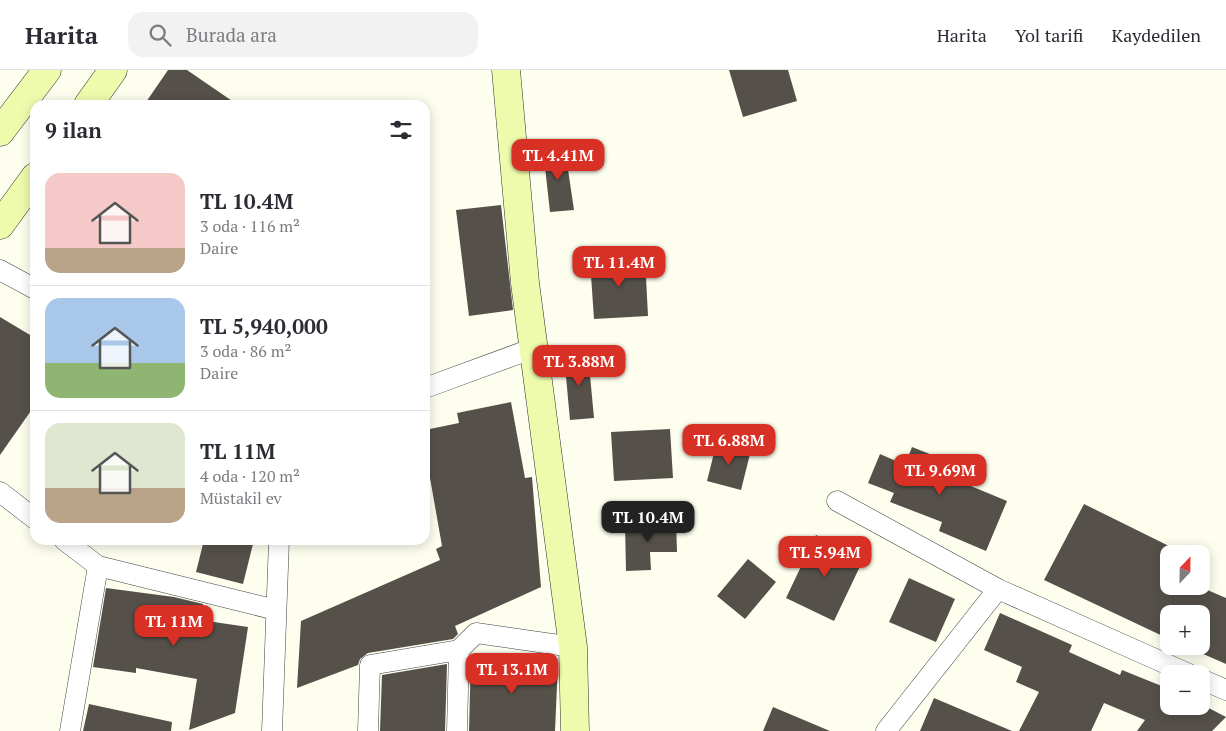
<!DOCTYPE html>
<html lang="tr">
<head>
<meta charset="utf-8">
<style>
	body { margin:0; font-family:"PT Serif",serif; background:#f2f2f3; color:#2b2b33; height:100vh; display:flex; flex-direction:column; font-size:19px; white-space:nowrap }
	* { box-sizing:border-box; margin:0 }
	p { font-size:16px; color:#7c7c81 }
	.icon { flex:none; width:28px; height:28px; fill:none; stroke:currentColor; stroke-width:2; stroke-linecap:round; stroke-linejoin:round }
	.map { position:relative; flex:1; overflow:hidden }
	.details { position:absolute; left:30px; top:30px; width:400px; height:445px; display:flex; flex-direction:column; background:#fff; border-radius:15px; box-shadow:0 2px 12px #0003 }
	.details>* { flex:none }
	.needle { width:32px; rotate:22deg }
	.buttons { position:absolute; left:1160px; top:475px; display:grid; gap:10px }
	.buttons a { display:grid; place-items:center; width:50px; height:50px; border-radius:10px; background:#fff; box-shadow:0 2px 12px #0003; font-size:25px }
	.price { position:absolute; translate:-50% -42px; padding:0 11px; border-radius:10px; background:#d93025; color:#fff; font-size:16px; line-height:32px; filter:drop-shadow(0 1px 2px #0008) }
	.price::after { content:''; position:absolute; left:50%; top:30px; width:15px; height:11px; margin-left:-8px; background:inherit; clip-path:polygon(0 0,100% 0,50% 100%) }
	.price.on { background:#222; color:#fff }
	ul { padding:0; list-style:none }
	li { display:flex; align-items:center; gap:15px; height:125px; padding:0 15px }
	li+li { border-top:1px solid #e1e1e2 }
	li span { display:grid; place-items:center; flex:none; width:140px; height:100px; border-radius:15px; color:#555 }
	li>.icon { margin-inline-start:auto }
	span .icon { width:60px; height:60px; fill:#fffc; stroke-width:1 }
	li b { font-size:21px }
	h2 { display:flex; justify-content:space-between; align-items:center; height:60px; padding:0 15px; font-size:21px }
	header { display:flex; align-items:center; gap:30px; box-sizing:border-box; height:70px; padding:0 25px; background:#fff; border-bottom:1px solid #e1e1e2 }
	header strong { font-size:24px }
	nav { display:flex; gap:28px; margin-inline-start:auto; font-size:18px }
	.search { width:350px; height:45px; background:#f2f2f3; display:flex; align-items:center; gap:12px; box-sizing:border-box; padding:0 18px; border-radius:15px; color:#7c7c81; font-size:19px }
	.map>svg:first-child { display:block }
	.building { fill:#55514a }
	.lines { fill:none; stroke-linecap:round; stroke-linejoin:round }
	.street-casing { stroke:#404040; stroke-width:21 }
	.secondary-casing { stroke:#2f2f2f; stroke-width:29 }
	.street { stroke:#fff; stroke-width:20 }
	.secondary { stroke:#effbac; stroke-width:28 }
</style>
</head>
<body>
<header>
<strong>Harita</strong>
<div class="search"><svg class="icon" aria-label="search" viewBox="0 0 24 24"><circle cx="10" cy="10" r="6"/><path d="M15 15l6 6"/></svg>Burada ara</div>
<nav><a>Harita</a><a>Yol tarifi</a><a>Kaydedilen</a></nav>
</header>
<div class="map">
<svg width="1226" height="661" viewBox="0 0 1226 661">
	<rect width="100%" height="100%" fill="#fdfeee"/>
	<!-- building -->
	<path class="building" d="M 168,0 L 187,0 L 238,35 L 144,35 Z
		M 729,0 L 788,0 L 797,31 L 743,47 Z
		M 543,79 L 565,79 L 574,140 L 550,142 Z
		M 501,135 L 513,240 L 469,246 L 456,140 Z
		M 645,188 L 648,246 L 594,249 L 590,191 Z
		M 0,247 L 35,268 L 35,335 L 0,385 Z
		M 588,284 L 594,348 L 570,350 L 564,285 Z
		M 511,332 L 525,408 L 532,407 L 541,517 L 455,556 L 458,564 L 453,569 L 368,583 L 360,589 L 358,595 L 297,618 L 301,551 L 440,490 L 436,479 L 442,476 L 430,408 L 425,409 L 425,360 L 459,353 L 457,343 Z
		M 670,359 L 673,408 L 614,411 L 611,362 Z
		M 717,371 L 751,380 L 741,420 L 707,411 Z
		M 912,377 L 960,396 L 954,409 L 1007,431 L 986,481 L 939,461 L 942,452 L 890,432 L 894,423 L 868,413 L 880,384 L 905,395 Z
		M 1084,434 L 1169,476 L 1169,516 L 1198,516 L 1226,528 L 1226,594 L 1185,576 L 1201,576 L 1201,544 L 1169,544 L 1169,569 L 1044,510 Z
		M 676,450 L 677,482 L 650,482 L 651,500 L 626,501 L 625,454 Z
		M 816,465 L 864,488 L 834,551 L 786,528 Z
		M 204,470 L 254,470 L 243,514 L 196,502 Z
		M 748,489 L 776,512 L 745,549 L 717,526 Z
		M 909,508 L 955,529 L 936,572 L 889,552 Z
		M 106,518 L 174,527 L 203,534 L 200,550 L 248,557 L 235,643 L 189,660 L 197,609 L 136,598 L 136,603 L 93,597 Z
		M 1000,543 L 1072,575 L 1069,582 L 1120,605 L 1122,600 L 1169,619 L 1169,636 L 1201,636 L 1201,634 L 1226,647 L 1212,661 L 1137,661 L 1145,650 L 1104,633 L 1091,661 L 1019,661 L 1039,622 L 1016,612 L 1022,597 L 984,580 Z
		M 471,585 L 558,593 L 555,661 L 469,661 Z
		M 447,594 L 445,661 L 380,661 L 382,605 Z
		M 934,628 L 1012,661 L 920,661 Z
		M 89,634 L 172,652 L 171,661 L 83,661 Z
		M 773,637 L 830,661 L 763,661 Z"/>
	<g class="lines">
		<defs>
			<path id="street" d="M 0,200 L 35,219
				M 425,318 L 534,278
				M 0,422 L 35,449
				M 837,431 L 998,519
				M 64,470 L 98,496 L 276,540
				M 459,580 L 476,563 L 573,577
				M 1201,609 L 1226,620
				M 70,661 L 98,496
				M 272,661 L 279,470
				M 368,661 L 370,595 L 459,580 L 457,661
				M 886,661 L 998,519 L 1189,604"/>
			<path id="secondary" d="M 506,0 L 525,213 L 573,577 L 575,661
				M 88,35 L 113,0
				M 0,62 L 47,0
				M 0,155 L 35,107"/>
		</defs>
		<!-- street casing -->
		<use href="#street" class="street-casing"/>
		<!-- secondary casing -->
		<use href="#secondary" class="secondary-casing"/>
		<!-- street -->
		<use href="#street" class="street"/>
		<!-- secondary -->
		<use href="#secondary" class="secondary"/>
	</g>
</svg>
<div class="buttons">
<a><svg class="needle" viewBox="-14 -14 28 28"><path d="M0-13l5 13h-10z" fill="#e53935"/><path d="M0 13l5-13h-10z" fill="#7c7c81"/></svg></a>
<a>+</a>
<a>−</a>
</div>
<b class="price" style="left:558px;top:111px">TL 4.41M</b>
<b class="price" style="left:619px;top:218px">TL 11.4M</b>
<b class="price" style="left:579px;top:317px">TL 3.88M</b>
<b class="price" style="left:729px;top:396px">TL 6.88M</b>
<b class="price" style="left:940px;top:426px">TL 9.69M</b>
<b class="price on" style="left:648px;top:473px">TL 10.4M</b>
<b class="price" style="left:825px;top:508px">TL 5.94M</b>
<b class="price" style="left:174px;top:577px">TL 11M</b>
<b class="price" style="left:512px;top:625px">TL 13.1M</b>
<section class="details">
<h2>9 ilan<svg class="icon" aria-label="filters" viewBox="0 0 24 24"><path d="M4 7h16M4 17h16"/><circle cx="9" cy="7" r="2"/><circle cx="15" cy="17" r="2"/></svg></h2>
<ul>
<li><span style="background:linear-gradient(#f6c9c9 75%,#b9a48a 0)"><svg class="icon" aria-label="home" viewBox="0 0 24 24"><path d="M3 11l9-7 9 7M6 9v11h12V9"/></svg></span><div><b>TL 10.4M</b><p>3 oda · 116 m²</p><p>Daire</p></div></li>
<li><span style="background:linear-gradient(#a9c7e8 65%,#8fb573 0)"><svg class="icon" aria-label="home" viewBox="0 0 24 24"><path d="M3 11l9-7 9 7M6 9v11h12V9"/></svg></span><div><b>TL 5,940,000</b><p>3 oda · 86 m²</p><p>Daire</p></div></li>
<li><span style="background:linear-gradient(#dfe7d0 65%,#b9a48a 0)"><svg class="icon" aria-label="home" viewBox="0 0 24 24"><path d="M3 11l9-7 9 7M6 9v11h12V9"/></svg></span><div><b>TL 11M</b><p>4 oda · 120 m²</p><p>Müstakil ev</p></div></li>
</ul>
</section>
</div>
</body>
</html>
